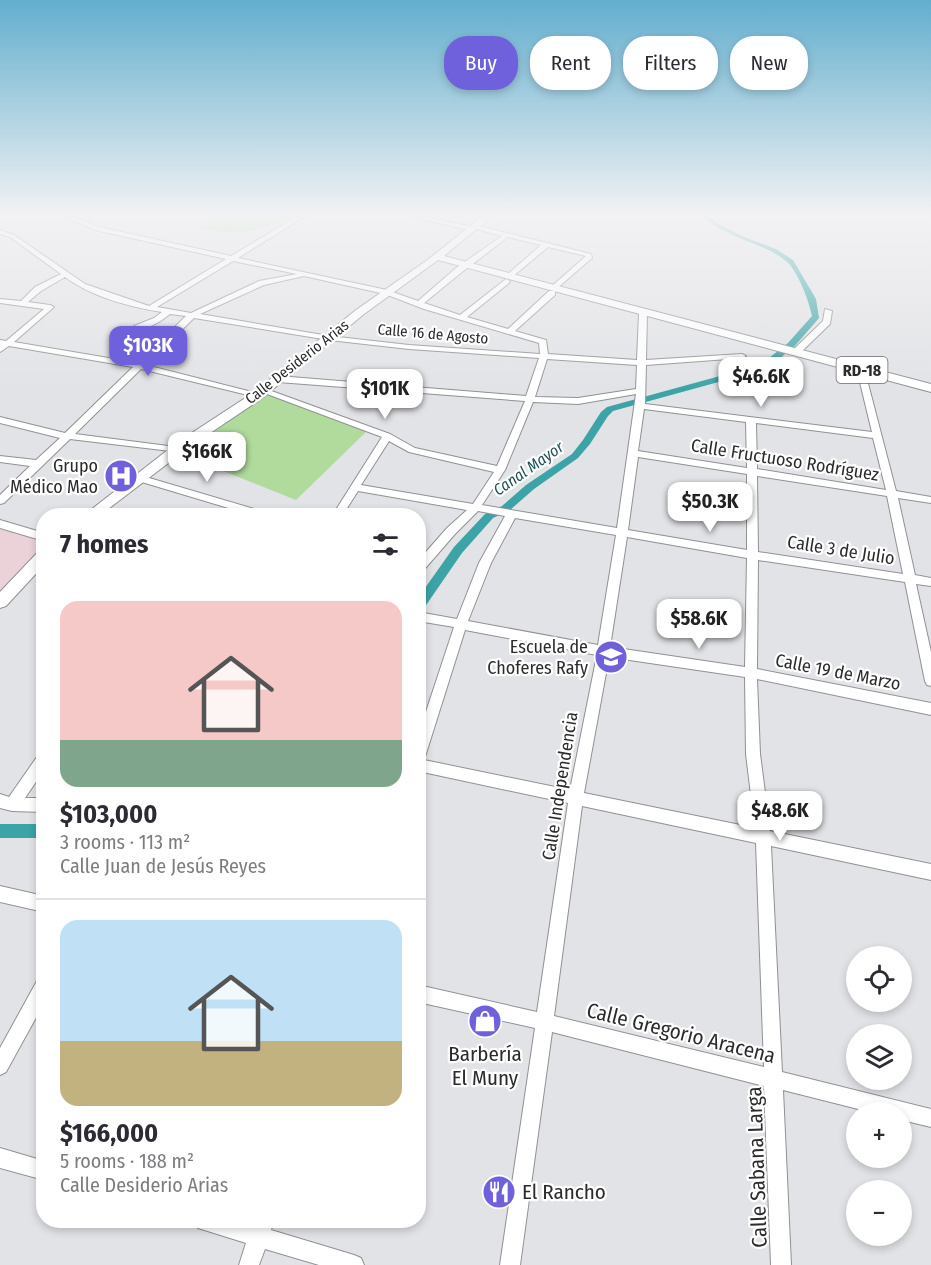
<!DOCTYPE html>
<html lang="en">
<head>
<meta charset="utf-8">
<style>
	body { margin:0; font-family:"Fira Sans Condensed",sans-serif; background:#f2f2f3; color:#2b2b33; height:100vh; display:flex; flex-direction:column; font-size:22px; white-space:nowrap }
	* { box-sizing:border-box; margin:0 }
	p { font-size:20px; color:#7c7c81 }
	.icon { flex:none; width:33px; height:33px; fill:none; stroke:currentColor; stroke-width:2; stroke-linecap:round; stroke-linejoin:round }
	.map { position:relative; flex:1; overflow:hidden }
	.drawer { position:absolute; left:36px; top:508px; width:390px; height:720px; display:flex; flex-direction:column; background:#fff; border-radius:24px; box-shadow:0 3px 9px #0003 }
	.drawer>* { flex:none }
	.guide { position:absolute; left:444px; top:36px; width:396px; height:54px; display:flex; gap:12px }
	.buttons { position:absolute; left:846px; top:946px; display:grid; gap:12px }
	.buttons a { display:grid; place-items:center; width:66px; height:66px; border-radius:50%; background:#fff; box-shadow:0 3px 9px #0003; font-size:30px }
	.price { position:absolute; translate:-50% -51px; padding:0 14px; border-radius:12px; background:#fff; color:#222; font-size:20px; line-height:39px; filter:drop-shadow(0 2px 3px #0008) }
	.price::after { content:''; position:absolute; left:50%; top:36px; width:18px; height:14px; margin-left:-9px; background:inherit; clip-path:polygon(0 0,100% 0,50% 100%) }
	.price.current { background:#6e61db; color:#fff }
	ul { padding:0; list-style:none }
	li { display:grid; align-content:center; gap:12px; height:318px; padding:0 24px }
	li+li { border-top:2px solid #e1e1e2 }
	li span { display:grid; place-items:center; height:186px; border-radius:18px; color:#555 }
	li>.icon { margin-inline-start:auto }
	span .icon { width:108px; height:108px; fill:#fffc; stroke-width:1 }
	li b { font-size:26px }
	h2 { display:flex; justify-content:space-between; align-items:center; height:72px; padding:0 24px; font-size:26px }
	.tag { padding:0 21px; border-radius:24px; background:#fff; box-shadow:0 3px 9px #0003; font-size:21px; line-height:54px }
	.tag.current { background:#6e61db; color:#fff }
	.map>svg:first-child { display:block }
	.medical { fill:#ebd2d9 }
	.green { fill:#b1da9d }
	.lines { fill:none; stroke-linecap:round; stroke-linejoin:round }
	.canal { fill:#3ca4a6; fill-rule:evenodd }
	.minor-casing { stroke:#909194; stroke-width:2 }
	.major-casing { stroke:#909194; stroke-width:2 }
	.minor { fill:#fff; fill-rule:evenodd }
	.major { fill:#fff; fill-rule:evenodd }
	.labels { text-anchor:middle; stroke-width:4.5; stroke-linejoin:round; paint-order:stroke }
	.far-street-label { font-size:15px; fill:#2b2b2d; stroke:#fff }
	.shield { fill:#fff; stroke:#6b6b6c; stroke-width:1.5 }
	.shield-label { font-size:16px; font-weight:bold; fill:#2b2b2d }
	.far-water-label { font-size:16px; font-style:italic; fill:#1a5455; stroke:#fff }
	.street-label { font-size:18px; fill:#2b2b2d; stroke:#fff }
	.poi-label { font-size:18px; fill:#2b2b2d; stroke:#fff; text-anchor:end }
	.near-street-label { font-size:21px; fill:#2b2b2d; stroke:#fff }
	.near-poi-label { font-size:21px; fill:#2b2b2d; stroke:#fff }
</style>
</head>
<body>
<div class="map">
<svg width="931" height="1265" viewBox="0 0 931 1265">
	<rect width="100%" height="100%" fill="#e2e3e6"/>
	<!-- medical -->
	<path class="medical" d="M 0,528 L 43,540 L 43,550 L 0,595 Z"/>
	<!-- green -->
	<path class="green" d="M 221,213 L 295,213 C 266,234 230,235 196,228 Z
		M 265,394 L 368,430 L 296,500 L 183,455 Z"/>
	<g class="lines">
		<!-- canal -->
		<path class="canal" d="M 700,213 L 706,213 L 717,223 L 744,237 L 776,249 L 793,260 L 816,299 L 819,318 L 794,347 L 766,369 L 613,411 L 608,416 L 590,444 L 578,458 L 534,489 L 510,510 L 493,518 L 462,553 L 422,611 L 418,612 L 418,598 L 454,547 L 485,514 L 502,506 L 526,485 L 572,454 L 583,440 L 601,412 L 607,407 L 760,365 L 788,343 L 812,316 C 809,301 798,271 786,261 C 760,240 725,240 700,213 Z
			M 0,824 L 44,824 L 44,838 L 0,838 Z"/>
		<defs>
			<path id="minor" d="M 56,213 L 63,213 L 99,227 L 231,256 L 303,213 L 310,213 L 238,258 L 387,290 L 418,301 L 456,268 L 502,236 L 476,229 L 473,231 L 400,214 L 399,213 L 408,213 L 472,227 L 475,225 L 591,254 L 592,258 L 555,290 L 551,288 L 552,286 L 586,256 L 548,247 L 511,278 L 508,278 L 508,274 L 541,245 L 508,237 L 462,272 L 424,303 L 460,315 L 506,279 L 510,281 L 509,283 L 467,317 L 508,329 L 549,291 L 555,291 L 555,295 L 515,331 L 546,340 L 548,354 L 637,360 L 639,313 L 643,311 L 647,313 L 646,360 L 742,354 L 746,356 L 742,358 L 646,365 L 645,404 L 872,432 L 857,370 L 864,368 L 896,491 L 931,497 L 931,503 L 898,498 L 915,575 L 931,578 L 931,586 L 916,584 L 931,652 L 931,686 L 927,685 L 925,681 L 905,582 L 758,560 L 757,669 L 931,703 L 931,715 L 757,679 L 760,754 L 770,831 L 931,864 L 931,880 L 771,846 L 782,1072 L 931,1109 L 931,1127 L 902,1120 L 902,1113 L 874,1113 L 783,1090 L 791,1265 L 771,1265 L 764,1086 L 552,1032 L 520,1265 L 500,1265 L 535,1028 L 418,1002 L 418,985 L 537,1012 L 568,803 L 418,771 L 418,736 L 454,627 L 418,621 L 418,612 L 457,619 L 479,563 L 505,516 L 478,511 L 455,534 L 422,572 L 418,573 L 418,561 L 447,528 L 467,510 L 358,491 L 342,516 L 332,516 L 382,437 L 259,391 L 266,389 L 390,434 L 415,448 L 497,466 L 525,401 L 278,382 L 274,379 L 278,376 L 526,396 L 539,358 L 409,349 L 329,340 L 194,318 L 146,365 L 260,394 L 260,398 L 141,369 L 75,434 L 176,447 L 179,448 L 179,452 L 70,439 L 4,503 L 0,504 L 0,495 L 30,466 L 0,462 L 0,456 L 36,460 L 60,438 L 0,423 L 0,417 L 65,433 L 133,367 L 9,346 L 0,352 L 0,340 L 6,341 L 44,309 L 0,303 L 0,299 L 21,301 L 35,287 L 61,274 L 10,237 L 0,234 L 0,230 L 14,235 L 85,284 L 149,306 L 226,259 L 95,230 ZM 233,261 L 297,274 L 259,281 L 191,313 L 157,307 ZM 304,276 L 385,294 L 424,309 L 539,343 L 540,354 L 409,345 L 329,336 L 200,314 L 264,285 ZM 65,277 C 92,297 130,307 162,312 L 154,318 L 134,326 L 134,330 C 147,330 160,322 170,314 L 186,316 L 138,363 L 14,342 L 54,307 L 50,305 L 28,302 L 41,291 ZM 547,359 L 637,365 L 636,389 L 578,398 L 535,397 ZM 636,394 L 617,528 L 482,505 L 505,470 L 533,402 L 578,404 ZM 644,409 L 746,422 L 747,468 L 638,451 ZM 756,423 L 873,438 L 886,490 L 757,469 ZM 389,441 L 409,452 L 494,472 L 473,504 L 361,485 ZM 638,457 L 747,474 L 747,550 L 628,530 ZM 757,476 L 887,496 L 903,574 L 758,552 ZM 515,518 L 616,535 L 598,645 L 468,621 L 491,563 ZM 627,537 L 747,558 L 745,667 L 610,647 ZM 465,630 L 597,655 L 570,790 L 424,760 ZM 609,657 L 745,677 L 746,754 L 755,828 L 584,793 ZM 582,806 L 756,843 L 764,1067 L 554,1016 Z
				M 825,309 L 832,311 L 830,324 L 799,354 L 793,354 L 793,350 L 823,321 Z
				M 139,475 L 271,514 L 272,516 L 255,516 L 135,480 L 134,478 Z
				M 0,520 L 44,533 L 44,541 L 0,528 Z
				M 44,752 L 44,770 L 25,798 L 44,798 L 44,812 L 12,811 L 0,808 L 0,794 L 9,797 L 39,754 Z
				M 0,886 L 44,896 L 44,912 L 0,902 Z
				M 44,977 L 44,1003 L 6,1072 L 0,1075 L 0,1048 L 38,979 Z
				M 0,1148 L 44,1161 L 44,1180 L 0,1168 Z
				M 195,1221 L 239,1221 L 253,1225 L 254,1221 L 274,1221 L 271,1230 L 354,1255 L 361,1258 L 364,1265 L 319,1265 L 265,1249 L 259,1265 L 239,1265 L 246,1243 L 198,1228 Z"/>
			<path id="major" d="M 487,213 L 496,213 L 444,256 L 931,384 L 931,392 L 438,260 L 364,314 L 261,399 L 188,448 L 99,516 L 83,516 L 178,442 L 253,393 L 356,310 L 426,261 Z
				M 44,550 L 44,565 L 6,606 L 0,608 L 0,592 L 39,551 Z"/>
		</defs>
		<!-- minor casing -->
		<use href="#minor" class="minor-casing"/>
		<!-- major casing -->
		<use href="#major" class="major-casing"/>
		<!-- minor -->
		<use href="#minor" class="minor"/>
		<!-- major -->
		<use href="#major" class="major"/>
	</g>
	<!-- sky -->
	<linearGradient id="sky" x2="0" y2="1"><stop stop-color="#63aece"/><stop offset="0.55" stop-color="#f2f2f4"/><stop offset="1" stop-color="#f2f2f4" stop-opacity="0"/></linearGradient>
	<rect width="931" height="390" fill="url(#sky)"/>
	<!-- icons -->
	<defs>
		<symbol id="hospital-disc" viewBox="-11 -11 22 22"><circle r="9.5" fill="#6e61db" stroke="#fff"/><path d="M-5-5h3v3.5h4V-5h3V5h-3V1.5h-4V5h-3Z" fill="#fff"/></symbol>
		<symbol id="school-disc" viewBox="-11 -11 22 22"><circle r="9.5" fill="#6e61db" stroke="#fff"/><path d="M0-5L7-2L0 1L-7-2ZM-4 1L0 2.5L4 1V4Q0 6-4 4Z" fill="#fff"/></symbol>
		<symbol id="shop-disc" viewBox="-11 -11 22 22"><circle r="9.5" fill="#6e61db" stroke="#fff"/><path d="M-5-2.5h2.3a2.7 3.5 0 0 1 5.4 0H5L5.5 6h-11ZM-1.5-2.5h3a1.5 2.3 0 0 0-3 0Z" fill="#fff"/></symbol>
		<symbol id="restaurant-disc" viewBox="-11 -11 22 22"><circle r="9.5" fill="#6e61db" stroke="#fff"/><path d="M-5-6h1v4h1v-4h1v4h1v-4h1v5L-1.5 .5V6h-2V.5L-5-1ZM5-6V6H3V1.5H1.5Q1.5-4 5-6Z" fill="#fff"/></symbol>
	</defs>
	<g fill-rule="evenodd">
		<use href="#hospital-disc" x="102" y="457" width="38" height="38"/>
		<use href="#school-disc" x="592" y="638" width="38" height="38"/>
		<use href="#shop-disc" x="466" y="1002" width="38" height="38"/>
		<use href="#restaurant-disc" x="480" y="1173" width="38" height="38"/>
	</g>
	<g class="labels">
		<!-- far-street labels -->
		<g class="far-street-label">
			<text transform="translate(433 334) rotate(5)" y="5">Calle 16 de Agosto</text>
			<text transform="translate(297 362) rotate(-38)" y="5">Calle Desiderio Arias</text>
		</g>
		<!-- shield labels -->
		<rect class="shield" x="836.5" y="357" width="51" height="26" rx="4.5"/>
		<g class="shield-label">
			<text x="862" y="376">RD-18</text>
		</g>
		<!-- far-water labels -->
		<g class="far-water-label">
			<text transform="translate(528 468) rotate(-35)" y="6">Canal Mayor</text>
		</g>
		<!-- street labels -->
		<g class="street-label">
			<text transform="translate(785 460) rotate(9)" y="6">Calle Fructuoso Rodríguez</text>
			<text transform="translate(841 550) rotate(9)" y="6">Calle 3 de Julio</text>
			<text transform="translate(838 672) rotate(11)" y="6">Calle 19 de Marzo</text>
			<text transform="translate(560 786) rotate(-81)" y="6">Calle Independencia</text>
		</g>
		<!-- poi labels -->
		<g class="poi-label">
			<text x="98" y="472">Grupo<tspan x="98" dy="21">Médico Mao</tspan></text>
			<text x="588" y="653">Escuela de<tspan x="588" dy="21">Choferes Rafy</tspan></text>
		</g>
		<!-- near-street labels -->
		<g class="near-street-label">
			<text transform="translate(681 1033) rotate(14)" y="7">Calle Gregorio Aracena</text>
			<text transform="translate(757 1167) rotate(-92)" y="7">Calle Sabana Larga</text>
		</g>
		<!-- near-poi labels -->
		<g class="near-poi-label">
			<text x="485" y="1061">Barbería<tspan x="485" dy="24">El Muny</tspan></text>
			<text x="522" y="1199" text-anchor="start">El Rancho</text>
		</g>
	</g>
</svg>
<div class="buttons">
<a><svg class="icon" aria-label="locate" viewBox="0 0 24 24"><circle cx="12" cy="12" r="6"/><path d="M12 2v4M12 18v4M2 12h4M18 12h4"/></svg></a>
<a><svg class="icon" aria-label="layers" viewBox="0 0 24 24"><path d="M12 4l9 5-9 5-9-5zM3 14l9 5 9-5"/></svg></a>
<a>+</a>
<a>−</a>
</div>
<b class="price current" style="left:148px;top:377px">$103K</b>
<b class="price" style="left:761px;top:408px">$46.6K</b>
<b class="price" style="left:385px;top:420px">$101K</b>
<b class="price" style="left:207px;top:483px">$166K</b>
<b class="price" style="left:710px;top:533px">$50.3K</b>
<b class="price" style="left:699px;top:650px">$58.6K</b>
<b class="price" style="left:780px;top:842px">$48.6K</b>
<div class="guide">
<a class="tag current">Buy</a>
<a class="tag">Rent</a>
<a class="tag">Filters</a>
<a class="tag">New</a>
</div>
<section class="drawer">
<h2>7 homes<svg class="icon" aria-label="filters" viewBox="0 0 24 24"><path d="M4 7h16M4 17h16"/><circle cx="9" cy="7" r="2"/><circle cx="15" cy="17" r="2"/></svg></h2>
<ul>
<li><span style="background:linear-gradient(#f6c9c9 75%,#7fa58c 0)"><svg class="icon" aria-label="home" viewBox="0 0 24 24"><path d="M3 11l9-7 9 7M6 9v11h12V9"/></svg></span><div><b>$103,000</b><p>3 rooms · 113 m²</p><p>Calle Juan de Jesús Reyes</p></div></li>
<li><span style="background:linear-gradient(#bfe0f5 65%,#c2b280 0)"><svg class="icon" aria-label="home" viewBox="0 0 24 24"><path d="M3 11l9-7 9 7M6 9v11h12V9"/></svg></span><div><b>$166,000</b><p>5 rooms · 188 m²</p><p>Calle Desiderio Arias</p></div></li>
</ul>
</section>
</div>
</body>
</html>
